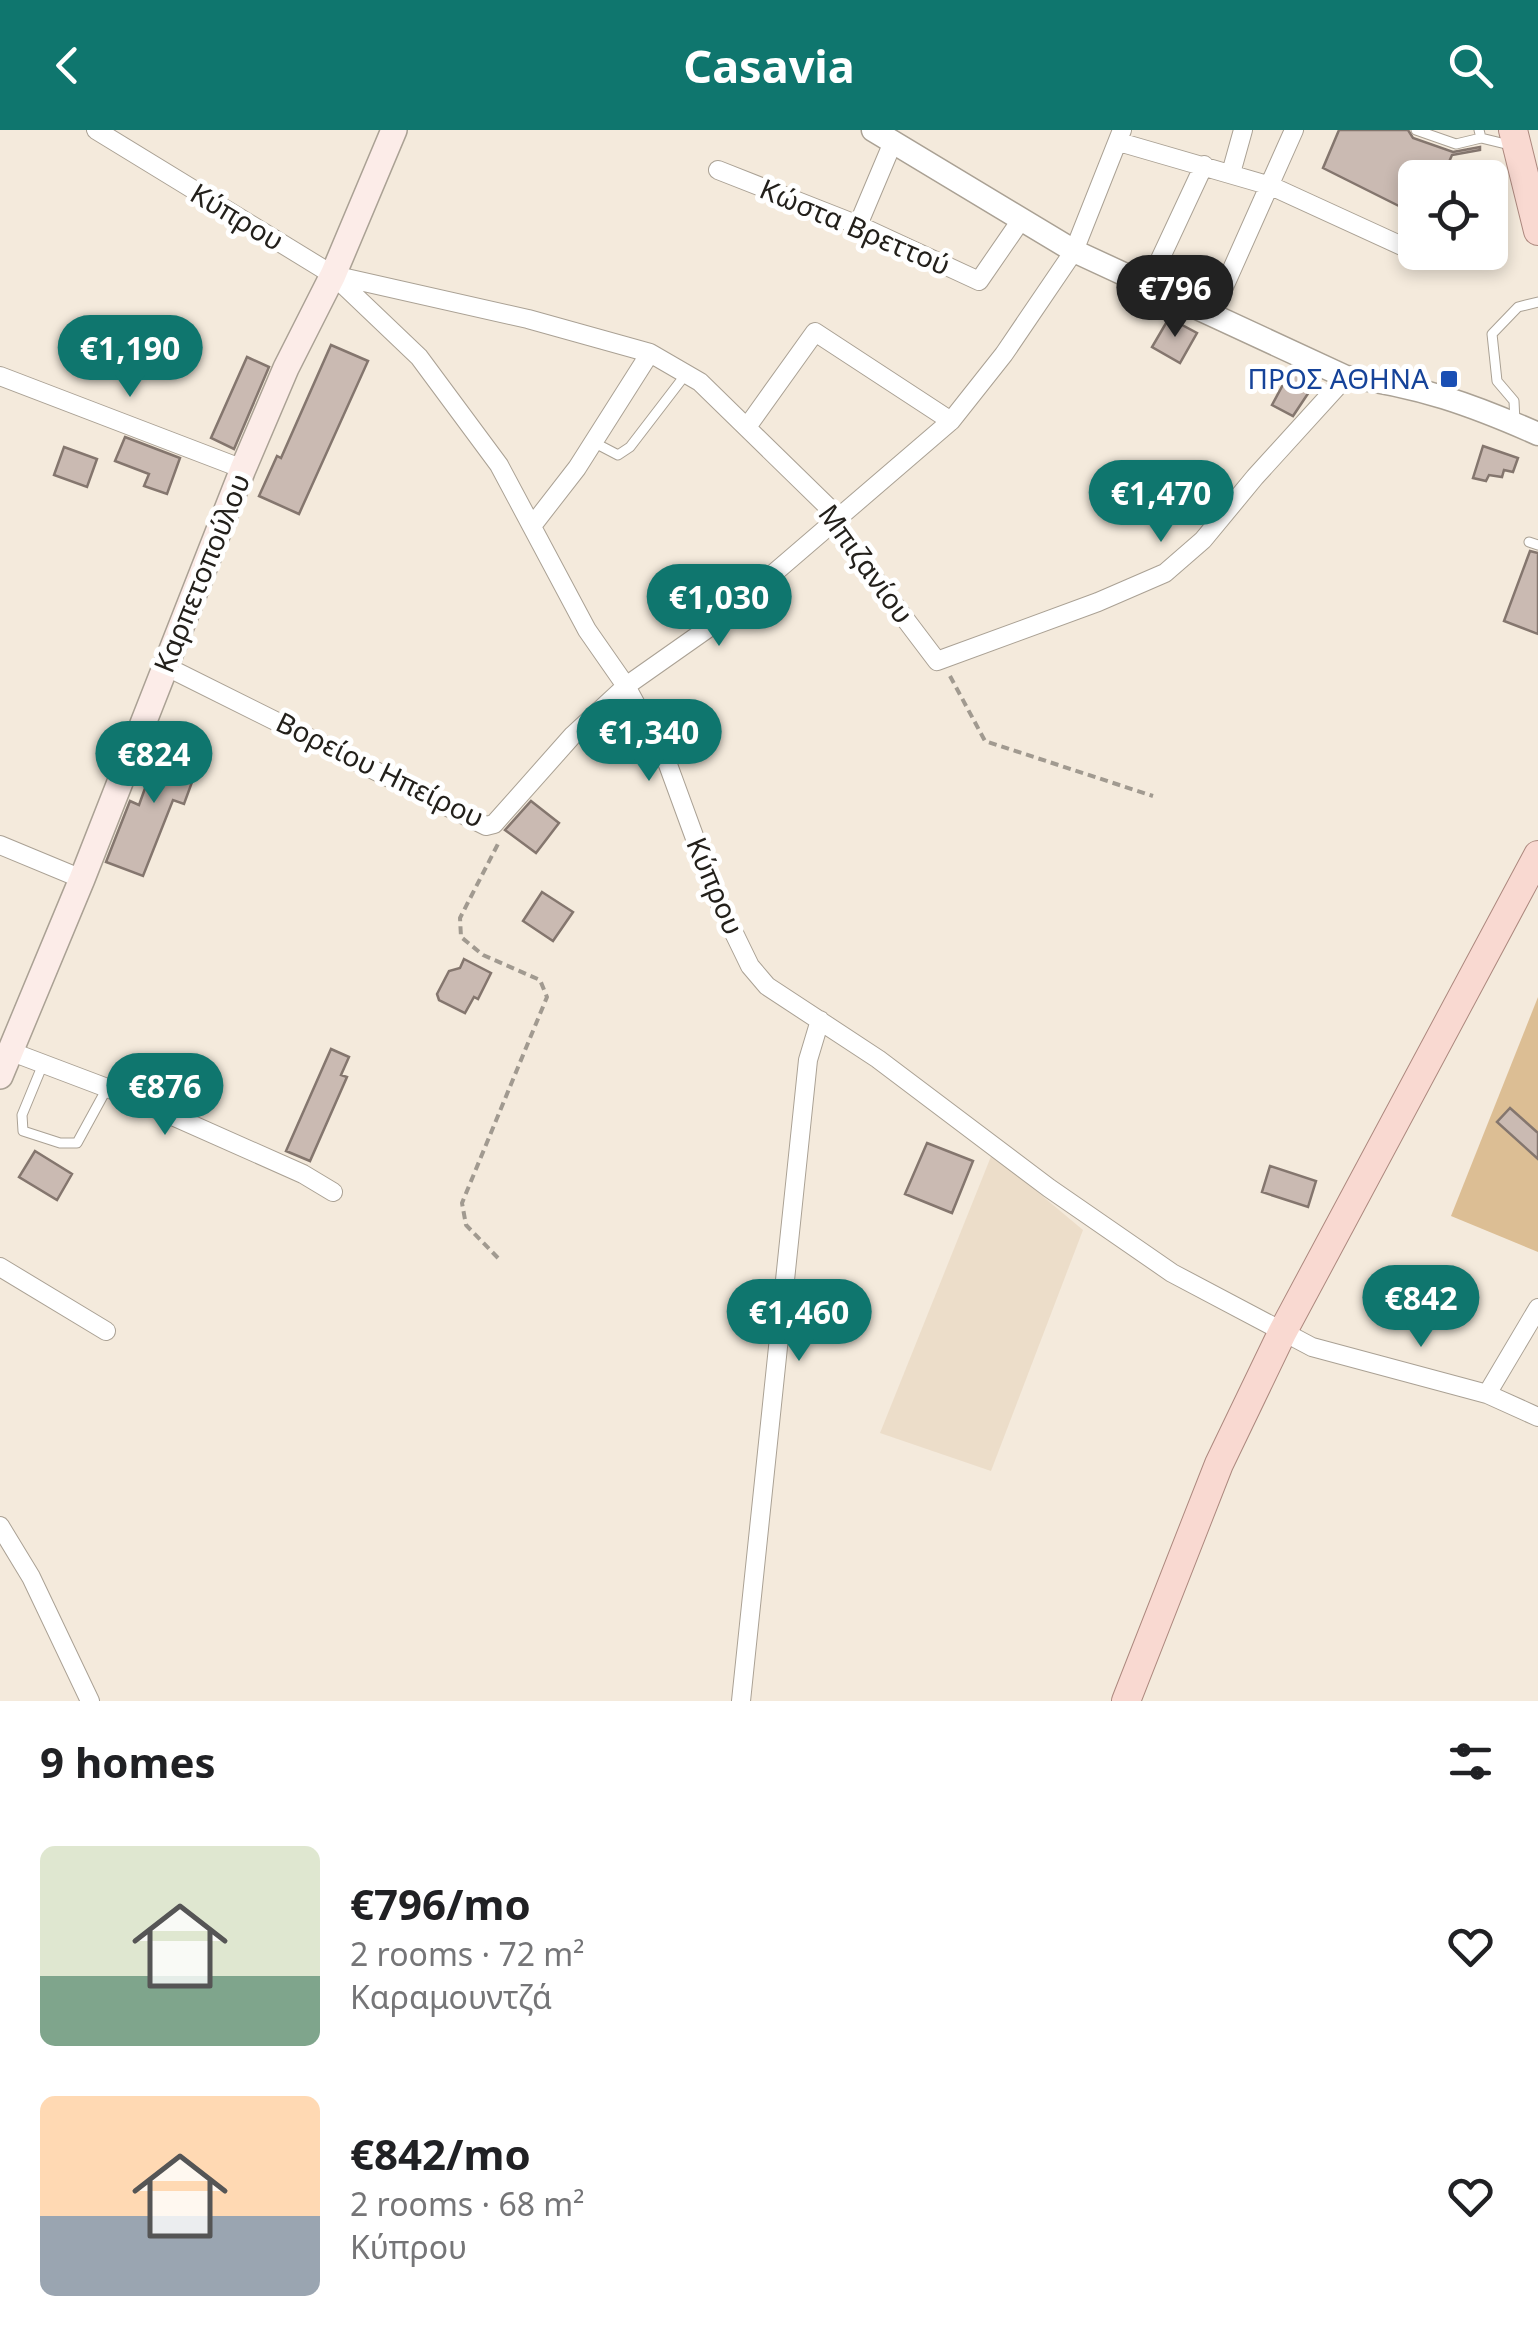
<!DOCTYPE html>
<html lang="en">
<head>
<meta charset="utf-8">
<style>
	body { margin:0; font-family:"Noto Sans",sans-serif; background:#f2f2f2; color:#202124; height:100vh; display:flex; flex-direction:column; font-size:38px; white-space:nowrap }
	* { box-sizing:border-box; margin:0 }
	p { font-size:32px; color:#757577 }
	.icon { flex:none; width:55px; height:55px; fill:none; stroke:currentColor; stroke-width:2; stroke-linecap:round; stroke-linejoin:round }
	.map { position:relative; height:1571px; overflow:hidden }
	.drawer { display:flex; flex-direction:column; background:#fff; flex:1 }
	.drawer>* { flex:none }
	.fabs { position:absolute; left:1398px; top:30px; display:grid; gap:20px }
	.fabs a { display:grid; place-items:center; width:110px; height:110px; border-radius:15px; background:#fff; box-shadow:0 5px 15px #0003; font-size:50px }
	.price { position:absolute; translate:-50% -85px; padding:0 22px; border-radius:35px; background:#0f766e; color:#fff; font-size:32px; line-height:65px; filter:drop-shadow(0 2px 5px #0008) }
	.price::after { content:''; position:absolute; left:50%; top:60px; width:30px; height:22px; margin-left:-15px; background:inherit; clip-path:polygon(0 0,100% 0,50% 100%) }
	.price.active { background:#222; color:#fff }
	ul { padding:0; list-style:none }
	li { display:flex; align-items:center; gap:30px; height:250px; padding:0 40px }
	li span { display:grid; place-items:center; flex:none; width:280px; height:200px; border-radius:15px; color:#555 }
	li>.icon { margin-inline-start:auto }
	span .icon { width:120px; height:120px; fill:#fffc; stroke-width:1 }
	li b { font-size:42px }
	h2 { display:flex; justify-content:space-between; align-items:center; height:120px; padding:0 40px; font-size:42px }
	header { display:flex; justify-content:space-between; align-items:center; height:130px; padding:0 40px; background:#0f766e; color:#fff; font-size:45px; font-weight:700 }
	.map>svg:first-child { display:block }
	.built { fill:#ecddc9 }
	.green { fill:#dcbe94 }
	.building { fill:#cabab2; stroke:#84766e; stroke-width:2.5 }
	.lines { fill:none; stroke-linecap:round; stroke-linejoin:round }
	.service-casing { stroke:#aaa194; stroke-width:11 }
	.minor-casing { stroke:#aaa194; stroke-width:20 }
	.tertiary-casing { stroke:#aaa194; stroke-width:25 }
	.secondary-casing { stroke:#aaa194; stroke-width:28 }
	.primary-casing { stroke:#ac887e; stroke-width:30 }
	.path { stroke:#a19a90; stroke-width:4; stroke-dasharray:8 5; stroke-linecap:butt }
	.service { stroke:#fff; stroke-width:9 }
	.minor { stroke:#fff; stroke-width:18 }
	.tertiary { stroke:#fff; stroke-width:22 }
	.secondary { stroke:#fcece8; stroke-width:25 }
	.primary { stroke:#f9d9d1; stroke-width:28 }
	.transit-dot { fill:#1a4fb4; stroke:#fff; stroke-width:4 }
	.labels { text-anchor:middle; stroke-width:10; stroke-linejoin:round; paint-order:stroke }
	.street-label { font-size:28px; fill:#23201b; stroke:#fff }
	.transit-label { font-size:28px; fill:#164399; stroke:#fff; text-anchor:end }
</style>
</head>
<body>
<header><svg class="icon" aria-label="back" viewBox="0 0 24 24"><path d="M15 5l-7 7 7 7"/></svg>Casavia<svg class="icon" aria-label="search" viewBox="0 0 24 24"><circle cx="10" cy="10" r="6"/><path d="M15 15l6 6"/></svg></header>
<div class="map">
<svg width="1538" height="1571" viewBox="0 0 1538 1571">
	<rect width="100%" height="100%" fill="#f4eadc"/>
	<!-- built -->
	<path class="built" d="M 992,1024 L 1083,1100 L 991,1341 L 880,1303 Z"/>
	<!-- green -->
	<path class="green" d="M 1538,867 L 1538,1122 L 1451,1086 Z"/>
	<!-- building -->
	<path class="building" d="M 1339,0 L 1408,0 L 1413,8 L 1453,22 L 1480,17 L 1480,20 L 1452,25 L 1442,48 L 1415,48 L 1415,84 L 1323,38 Z
		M 1169,188 L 1197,203 L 1180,233 L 1152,217 Z
		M 331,215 L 368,231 L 299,384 L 259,366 L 277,326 L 281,328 Z
		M 247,227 L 269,237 L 234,319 L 211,308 Z
		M 1292,238 L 1317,250 L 1293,286 L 1272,275 Z
		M 125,307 L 180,328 L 167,364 L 144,356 L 149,344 L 115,331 Z
		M 1483,316 L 1518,328 L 1513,342 L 1504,340 L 1502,347 L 1489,345 L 1486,351 L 1473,348 Z
		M 64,317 L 97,329 L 87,357 L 54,345 Z
		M 1530,421 L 1538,423 L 1538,504 L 1504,491 Z
		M 621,578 L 637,603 L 611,625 L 593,604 Z
		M 163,608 L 203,622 L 184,674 L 173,670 L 143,746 L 106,732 L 130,671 L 139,675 Z
		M 531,671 L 559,693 L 536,723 L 505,700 Z
		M 542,762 L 573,782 L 553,811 L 523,791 Z
		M 464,829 L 491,843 L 478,869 L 474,867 L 465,883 L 439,870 L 437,864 L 449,841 L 460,838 Z
		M 331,919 L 349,927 L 341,945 L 347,947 L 310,1031 L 286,1021 Z
		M 1510,978 L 1538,1003 L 1538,1029 L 1497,992 Z
		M 927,1013 L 973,1031 L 952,1083 L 905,1064 Z
		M 35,1021 L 72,1044 L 57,1070 L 19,1047 Z
		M 1270,1036 L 1316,1051 L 1308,1077 L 1262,1062 Z"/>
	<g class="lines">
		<defs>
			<path id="service" d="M 1416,0 L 1456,14 L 1481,8
				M 1479,0 L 1481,8 L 1514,16
				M 1515,292 L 1514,271 L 1497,251 L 1492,204 L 1518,177 L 1538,172
				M 595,313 L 618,325 L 630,317 L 686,244
				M 1529,412 L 1538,415
				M 43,934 L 22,985 L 23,1001 L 60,1013 L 77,1013 L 106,960"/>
			<path id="minor" d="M 96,0 L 333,145 L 419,227 L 499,335 L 587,500 L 626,556 L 667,632 L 716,766 L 750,836 L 767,856 L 878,929 L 1049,1058 L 1172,1143 L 1312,1217 L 1487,1264 L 1538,1287
				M 1119,12 L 1271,56 L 1415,122
				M 718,40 L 858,95 L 979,151 L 1021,90
				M 1231,43 L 1243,0
				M 858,95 L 893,12
				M 333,145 L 528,189 L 650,223 L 700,252 L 828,377 L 831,391 L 937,531 L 1098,472 L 1165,443 L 1203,410 L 1255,347 L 1346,247
				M 1148,155 L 1204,35
				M 1212,184 L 1294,0
				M 0,246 L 243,339
				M 747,297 L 815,202 L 951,291
				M 532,396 L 577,338 L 650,223
				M 165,536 L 476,691 L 486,696 L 494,694 L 573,605 L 626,556 L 717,492 L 951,291 L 1004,224 L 1074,121 L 1122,0
				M 0,715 L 82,749
				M 12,922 L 123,964 L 303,1044 L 333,1062
				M 0,1137 L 106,1201
				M 1487,1264 L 1538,1178
				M 0,1396 L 31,1447 L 90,1571
				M 741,1571 L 808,930 L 820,890"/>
			<path id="tertiary" d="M 873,0 L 1074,121 L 1346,247 C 1415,254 1475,276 1538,304"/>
			<path id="secondary" d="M 0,946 L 82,749 L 243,339 L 286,238 L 333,145 L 394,0"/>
			<path id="primary" d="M 1513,0 L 1538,101
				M 1126,1571 L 1219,1334 L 1282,1203 L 1538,725"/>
		</defs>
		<!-- service casing -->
		<use href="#service" class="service-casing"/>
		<!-- minor casing -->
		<use href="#minor" class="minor-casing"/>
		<!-- tertiary casing -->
		<use href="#tertiary" class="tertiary-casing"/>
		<!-- secondary casing -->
		<use href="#secondary" class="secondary-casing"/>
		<!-- primary casing -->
		<use href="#primary" class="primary-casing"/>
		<!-- path -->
		<path class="path" d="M 950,546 L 985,611 L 1153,666
			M 498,1128 L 466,1095 L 462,1073 L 547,867 L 540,850 L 483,825 L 461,807 L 460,788 L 500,710"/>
		<!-- service -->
		<use href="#service" class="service"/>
		<!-- minor -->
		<use href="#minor" class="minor"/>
		<!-- tertiary -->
		<use href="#tertiary" class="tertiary"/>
		<!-- secondary -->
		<use href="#secondary" class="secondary"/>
		<!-- primary -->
		<use href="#primary" class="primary"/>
	</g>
	<!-- markers -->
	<rect class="transit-dot" x="1439" y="239" width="20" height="20" rx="5"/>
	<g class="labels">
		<!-- street labels -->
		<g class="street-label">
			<text transform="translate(237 87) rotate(31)" y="10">Κύπρου</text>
			<text transform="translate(855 97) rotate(23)" y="10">Κώστα Βρεττού</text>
			<text transform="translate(866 434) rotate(54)" y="10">Μπιζανίου</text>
			<text transform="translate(202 443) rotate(-68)" y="10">Καρπετοπούλου</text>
			<text transform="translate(380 640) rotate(26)" y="10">Βορείου Ηπείρου</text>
			<text transform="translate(715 756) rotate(67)" y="10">Κύπρου</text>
		</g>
		<!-- transit labels -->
		<g class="transit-label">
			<text x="1429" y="259">ΠΡΟΣ ΑΘΗΝΑ</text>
		</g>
	</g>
</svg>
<div class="fabs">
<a><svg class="icon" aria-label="locate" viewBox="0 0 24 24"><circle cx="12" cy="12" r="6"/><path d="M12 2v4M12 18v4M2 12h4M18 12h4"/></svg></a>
</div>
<b class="price active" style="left:1175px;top:210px">€796</b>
<b class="price" style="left:130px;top:270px">€1,190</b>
<b class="price" style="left:1161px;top:415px">€1,470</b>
<b class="price" style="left:719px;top:519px">€1,030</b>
<b class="price" style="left:649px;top:654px">€1,340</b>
<b class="price" style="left:154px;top:676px">€824</b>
<b class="price" style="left:165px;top:1008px">€876</b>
<b class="price" style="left:1421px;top:1220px">€842</b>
<b class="price" style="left:799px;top:1234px">€1,460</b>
</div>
<section class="drawer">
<h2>9 homes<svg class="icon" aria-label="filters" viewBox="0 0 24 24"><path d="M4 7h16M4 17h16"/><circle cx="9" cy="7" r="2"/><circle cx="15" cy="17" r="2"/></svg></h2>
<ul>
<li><span style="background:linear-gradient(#dfe7d0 65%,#7fa58c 0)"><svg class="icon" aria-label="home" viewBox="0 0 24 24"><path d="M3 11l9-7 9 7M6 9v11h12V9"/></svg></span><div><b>€796/mo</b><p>2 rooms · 72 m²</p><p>Καραμουντζά</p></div><svg class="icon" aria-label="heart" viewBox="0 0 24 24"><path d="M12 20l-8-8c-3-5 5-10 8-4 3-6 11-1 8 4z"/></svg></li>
<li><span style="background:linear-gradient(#ffd9b3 60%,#9aa5b1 0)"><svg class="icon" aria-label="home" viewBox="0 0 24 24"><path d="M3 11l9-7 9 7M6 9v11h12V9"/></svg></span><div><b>€842/mo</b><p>2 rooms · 68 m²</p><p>Κύπρου</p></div><svg class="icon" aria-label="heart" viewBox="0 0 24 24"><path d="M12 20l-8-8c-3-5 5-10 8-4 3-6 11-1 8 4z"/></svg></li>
</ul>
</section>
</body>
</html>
